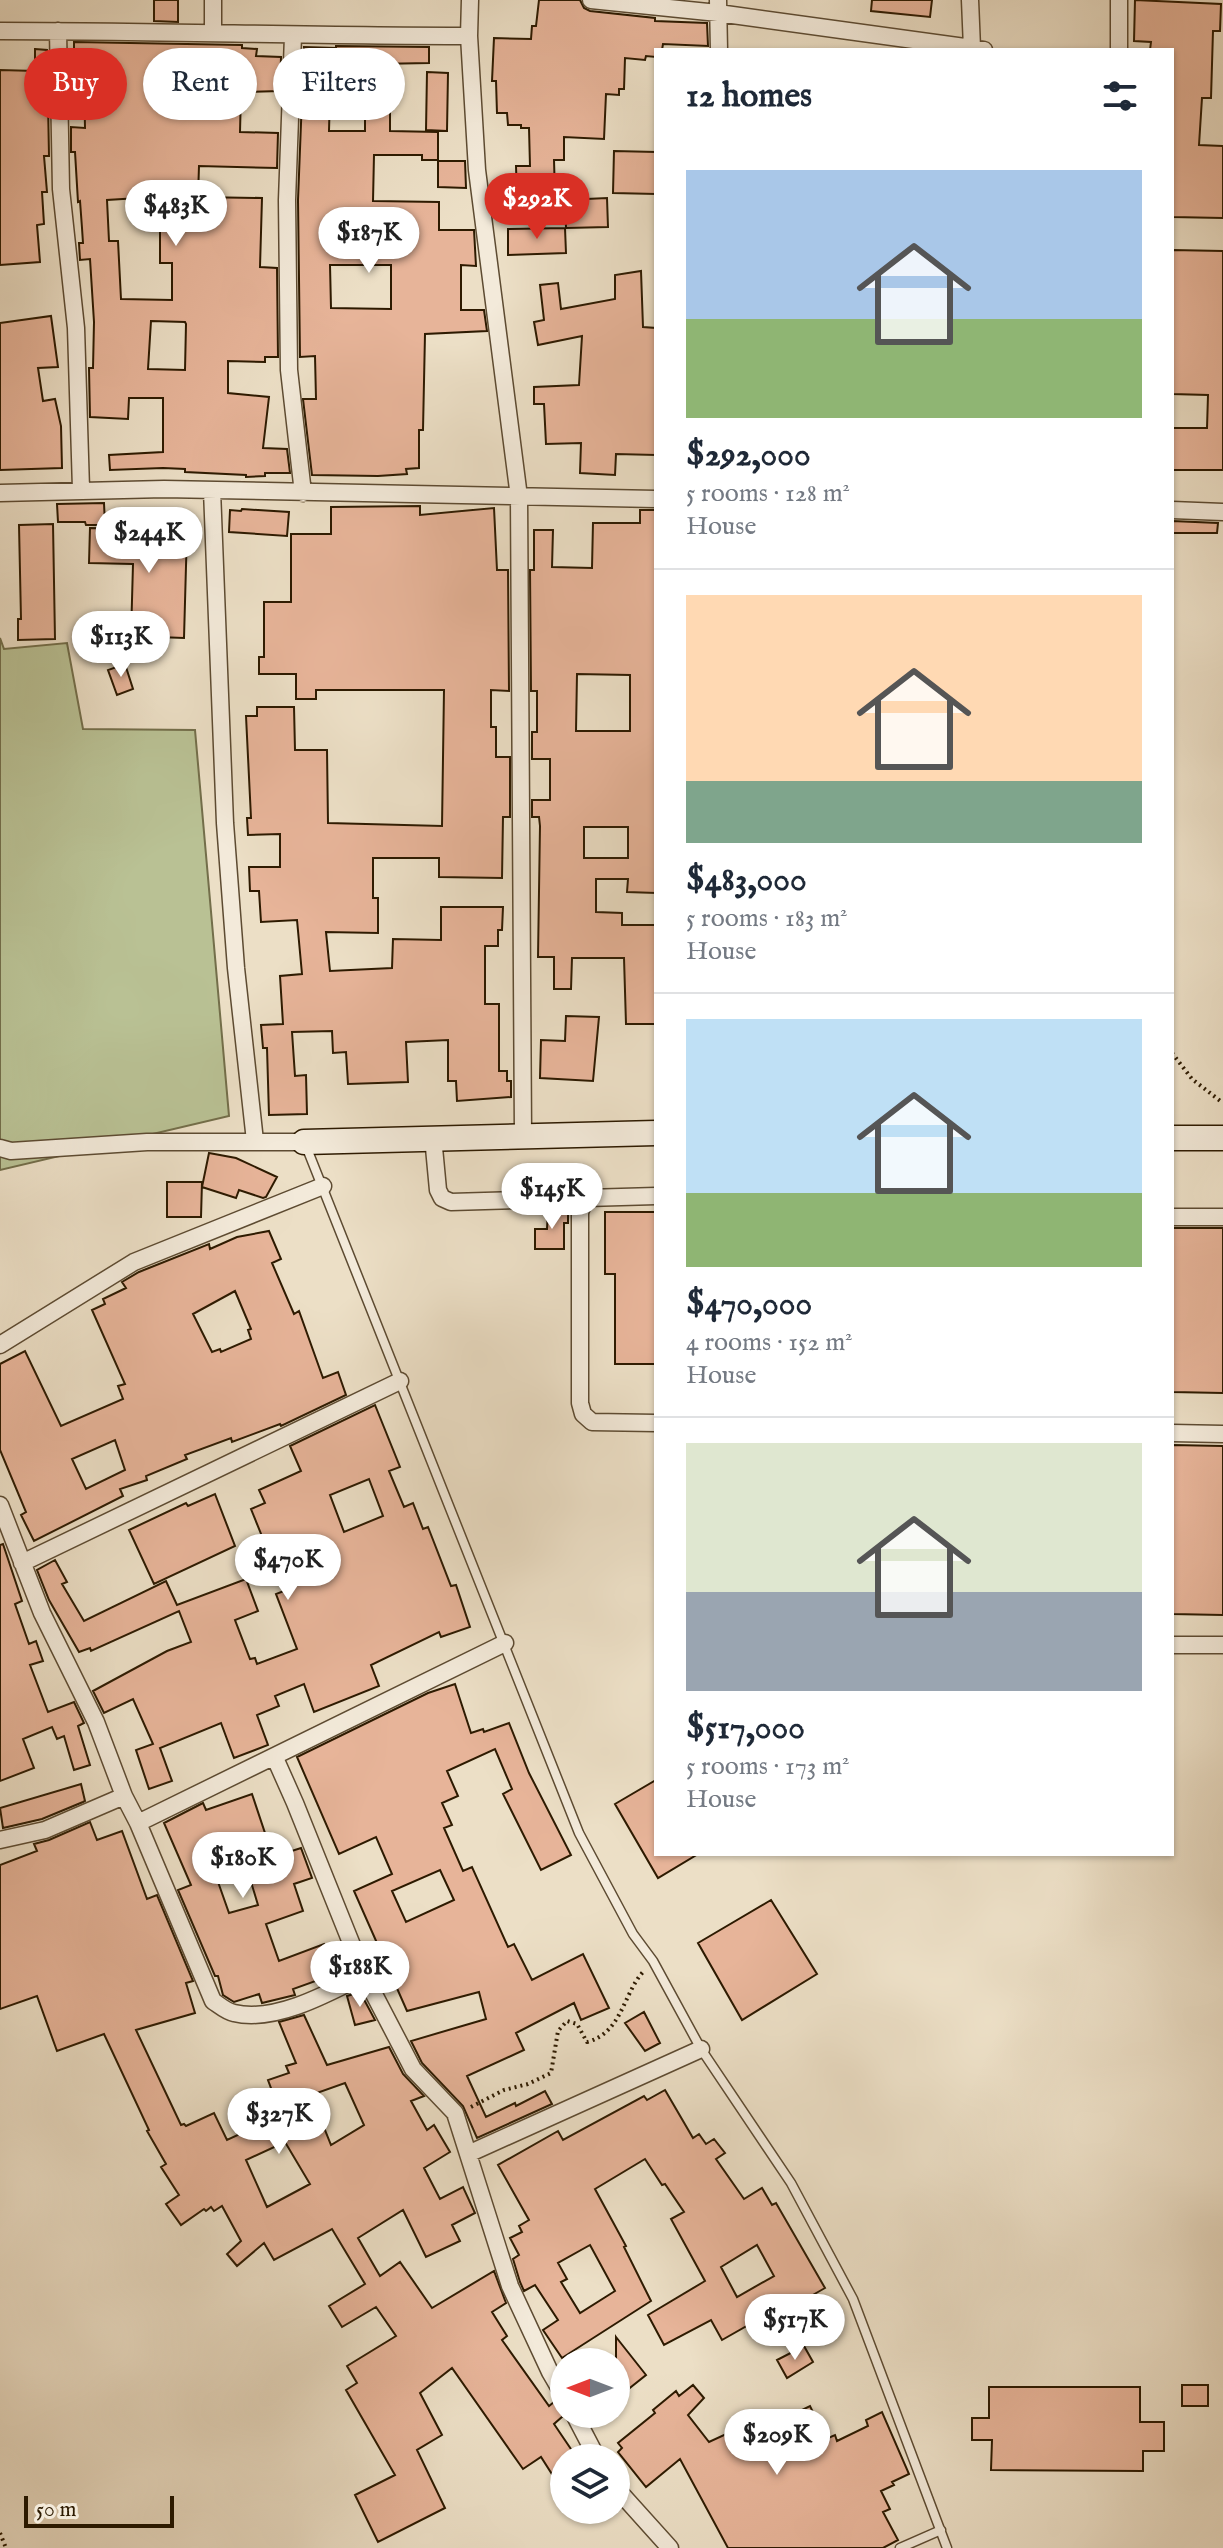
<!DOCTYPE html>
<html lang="en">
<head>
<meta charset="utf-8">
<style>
	body { margin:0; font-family:"IM FELL English",serif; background:#f6f6f7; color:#1f2937; height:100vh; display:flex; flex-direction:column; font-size:30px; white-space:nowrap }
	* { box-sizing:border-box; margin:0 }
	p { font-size:26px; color:#747a83 }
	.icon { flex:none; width:44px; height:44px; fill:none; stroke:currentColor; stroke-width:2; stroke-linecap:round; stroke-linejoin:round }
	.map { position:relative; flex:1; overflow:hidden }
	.sheet { position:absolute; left:654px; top:48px; width:520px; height:1808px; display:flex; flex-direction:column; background:#fff; border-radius:0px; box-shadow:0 2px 6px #0004 }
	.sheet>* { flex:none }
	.banner { position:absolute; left:24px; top:48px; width:510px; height:72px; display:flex; gap:16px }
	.needle { width:52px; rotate:270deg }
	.buttons { position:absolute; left:550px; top:2348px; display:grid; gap:16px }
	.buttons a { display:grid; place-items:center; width:80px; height:80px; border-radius:50%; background:#fff; box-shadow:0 2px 6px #0004; font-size:40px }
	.scale { position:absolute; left:24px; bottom:20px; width:150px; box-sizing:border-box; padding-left:8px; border:4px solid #2d1a00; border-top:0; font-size:22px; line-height:28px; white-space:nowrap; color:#2d1a00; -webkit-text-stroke:6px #f3eada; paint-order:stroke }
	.price { position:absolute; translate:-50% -68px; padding:0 18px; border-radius:28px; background:#fff; color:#222; font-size:26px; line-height:52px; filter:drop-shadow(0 2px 4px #0008) }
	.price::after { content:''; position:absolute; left:50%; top:48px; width:24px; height:18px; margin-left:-12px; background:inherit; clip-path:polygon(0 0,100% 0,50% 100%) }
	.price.active { background:#d93025; color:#fff }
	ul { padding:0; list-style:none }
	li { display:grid; align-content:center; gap:16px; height:424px; padding:0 32px }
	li+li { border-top:2px solid #e0e1e3 }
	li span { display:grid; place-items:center; height:248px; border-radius:0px; color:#555 }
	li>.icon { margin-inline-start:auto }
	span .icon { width:144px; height:144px; fill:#fffc; stroke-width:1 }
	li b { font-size:34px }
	h2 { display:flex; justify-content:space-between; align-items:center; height:96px; padding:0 32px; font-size:34px }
	.pill { padding:0 28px; border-radius:36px; background:#fff; box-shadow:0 2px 6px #0004; font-size:28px; line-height:72px }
	.pill.active { background:#d93025; color:#fff }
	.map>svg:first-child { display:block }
	.green { fill:#b9c194; stroke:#736e4a; stroke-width:2 }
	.building { fill:#e7b499; stroke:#2d1a00; stroke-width:2; fill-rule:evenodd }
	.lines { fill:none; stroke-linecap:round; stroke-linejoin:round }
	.lane-casing { stroke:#5d4b32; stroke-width:11 }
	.street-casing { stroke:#5d4b32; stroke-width:19 }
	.secondary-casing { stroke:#2d1a00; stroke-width:27 }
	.path { stroke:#2d1a00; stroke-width:4; stroke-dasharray:2 4; stroke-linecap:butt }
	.lane { stroke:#f3eada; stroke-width:8 }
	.street { stroke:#f3eada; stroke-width:16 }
	.secondary { stroke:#f3eada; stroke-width:24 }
</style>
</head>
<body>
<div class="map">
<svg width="1223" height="2548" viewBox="0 0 1223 2548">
	<rect width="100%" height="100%" fill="#ecdfc6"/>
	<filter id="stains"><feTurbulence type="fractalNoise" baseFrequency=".0025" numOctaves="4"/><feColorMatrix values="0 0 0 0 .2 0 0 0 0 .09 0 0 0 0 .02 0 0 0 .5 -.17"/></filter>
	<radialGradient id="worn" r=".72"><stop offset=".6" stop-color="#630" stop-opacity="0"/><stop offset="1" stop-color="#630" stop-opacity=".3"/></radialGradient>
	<!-- green -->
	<path class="green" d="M 0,638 L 4,649 L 67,643 L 83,729 L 195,730 L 229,1116 L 0,1170 Z"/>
	<!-- building -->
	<path class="building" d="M 154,0 L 178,0 L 178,22 L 154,21 Z
		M 539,0 L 580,0 L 584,8 L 590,11 L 655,18 L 655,21 L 707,23 L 708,46 L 663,44 L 662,50 L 656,50 L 656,57 L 646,56 L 645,60 L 625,58 L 624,89 L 619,89 L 619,95 L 606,94 L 604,139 L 564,137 L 564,160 L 554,160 L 555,195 L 517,197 L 516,166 L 530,166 L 529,128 L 521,128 L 521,125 L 508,125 L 507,113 L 497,113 L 496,81 L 492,81 L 494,38 L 531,39 L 532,26 L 536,26 Z
		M 872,0 L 932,0 L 930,17 L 871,11 Z
		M 1135,0 L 1221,4 L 1220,31 L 1213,31 L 1211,98 L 1202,98 L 1199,145 L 1223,146 L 1223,218 L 1172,217 L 1172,50 L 1150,50 L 1151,42 L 1134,41 Z
		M 74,42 L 242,45 L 242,48 L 257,49 L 256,56 L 281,57 L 280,91 L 241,92 L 240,132 L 278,133 L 277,168 L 199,166 L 198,197 L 262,198 L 260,267 L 277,268 L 278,357 L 265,357 L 265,362 L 228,361 L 228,393 L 269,397 L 263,448 L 287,449 L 290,473 L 265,473 L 265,476 L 246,477 L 246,475 L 185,472 L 185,469 L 163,468 L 110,470 L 109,455 L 163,452 L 163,398 L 129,398 L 128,419 L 90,417 L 89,368 L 93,368 L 94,322 L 90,259 L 80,260 L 79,243 L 83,243 L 82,228 L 80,201 L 78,202 L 75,152 L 71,152 L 71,127 L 85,128 L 84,77 L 70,77 L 69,50 L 74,50 ZM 155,197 L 154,225 L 160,225 L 160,263 L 172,263 L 172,300 L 121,299 L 118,241 L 109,241 L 107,200 ZM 151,321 L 185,322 L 186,324 L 185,370 L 148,369 Z
		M 336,46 L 429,47 L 429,63 L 376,64 L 376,94 L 330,93 L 329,131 L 365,131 L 365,104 L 390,104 L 390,131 L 438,132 L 438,160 L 422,160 L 422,155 L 374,155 L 373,201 L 439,202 L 439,230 L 474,230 L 476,266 L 461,265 L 461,310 L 484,310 L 487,331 L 425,334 L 423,430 L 419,430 L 419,468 L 406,469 L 407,474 L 378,476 L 312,475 L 303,399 L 316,399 L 315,356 L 300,357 L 298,200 L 304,47 L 336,48 ZM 330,265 L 391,265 L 391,309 L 331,308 Z
		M 35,49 L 47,50 L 49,156 L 44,156 L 47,192 L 42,192 L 44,224 L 37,225 L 40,262 L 0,265 L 0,70 L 35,71 Z
		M 427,72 L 448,73 L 447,131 L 426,130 Z
		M 614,151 L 656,152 L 656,194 L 613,193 Z
		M 438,161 L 465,161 L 466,188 L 438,187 Z
		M 607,198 L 608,227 L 566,228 L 565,200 Z
		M 565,228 L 566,253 L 508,255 L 508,229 Z
		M 1172,250 L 1223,251 L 1223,470 L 1172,470 L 1172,428 L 1207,428 L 1208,395 L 1172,394 Z
		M 641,271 L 643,327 L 656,328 L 656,455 L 616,454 L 615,475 L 580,473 L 581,443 L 546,444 L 544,404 L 534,404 L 534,387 L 579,385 L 582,336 L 538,345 L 534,322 L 544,320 L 540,285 L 558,283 L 561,309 L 615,299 L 615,275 Z
		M 51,316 L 58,367 L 38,368 L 43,401 L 55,399 L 61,426 L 62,468 L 0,470 L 0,323 Z
		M 104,503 L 105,525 L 86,525 L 85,522 L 58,522 L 57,504 Z
		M 420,506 L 420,515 L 494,508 L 497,570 L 508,570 L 509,691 L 491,690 L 491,727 L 496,727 L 496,757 L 510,757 L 510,817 L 503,817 L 502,878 L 439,877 L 439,858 L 373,858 L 373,898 L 378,898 L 378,933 L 326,932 L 330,971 L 392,968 L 393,939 L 441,940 L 441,907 L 503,907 L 502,930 L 498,930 L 498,946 L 485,946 L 485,1004 L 499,1004 L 499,1071 L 507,1071 L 507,1081 L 511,1081 L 511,1097 L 457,1101 L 456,1081 L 448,1081 L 448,1040 L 406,1042 L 408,1082 L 348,1084 L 346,1052 L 333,1053 L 332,1031 L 292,1032 L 295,1076 L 306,1075 L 307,1114 L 269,1115 L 267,1048 L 263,1048 L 261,1025 L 283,1024 L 280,976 L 302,974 L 297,920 L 261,922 L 259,891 L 250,891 L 249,867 L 280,867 L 280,834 L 248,835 L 247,818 L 251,818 L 246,716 L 257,716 L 257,707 L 294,707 L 295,750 L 327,750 L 328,823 L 442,826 L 444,690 L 316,690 L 316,699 L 296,699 L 296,674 L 259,674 L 259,657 L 264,657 L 264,602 L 291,602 L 291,534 L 331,534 L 331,507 Z
		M 242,509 L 289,512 L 287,536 L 229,532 L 230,510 L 241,511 Z
		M 640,510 L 656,510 L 656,893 L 627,892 L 628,879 L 596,879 L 596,912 L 622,913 L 622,925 L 656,925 L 656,1024 L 626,1024 L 624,958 L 572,958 L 571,989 L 554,989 L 554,957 L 538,957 L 540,826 L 539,817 L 532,817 L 532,800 L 550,800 L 550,759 L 532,759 L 532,732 L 537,732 L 537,691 L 531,691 L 530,570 L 534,570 L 534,530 L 553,530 L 552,567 L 592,568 L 593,523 L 640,523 ZM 577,674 L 630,675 L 630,731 L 576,731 ZM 584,827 L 628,827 L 628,858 L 584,858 Z
		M 1172,521 L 1218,523 L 1217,533 L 1172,533 Z
		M 53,524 L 55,639 L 18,640 L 18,619 L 21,619 L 19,525 Z
		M 90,528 L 187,530 L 184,638 L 131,636 L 133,564 L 89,563 Z
		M 125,664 L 133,689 L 117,695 L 108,670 Z
		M 566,1016 L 599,1017 L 593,1081 L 540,1078 L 541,1040 L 565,1041 Z
		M 209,1153 L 236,1158 L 277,1177 L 266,1197 L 263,1198 L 239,1190 L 236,1198 L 202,1187 Z
		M 167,1182 L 202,1182 L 201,1217 L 167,1217 Z
		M 548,1210 L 568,1210 L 568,1223 L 564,1223 L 564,1249 L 535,1249 L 535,1229 L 547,1229 Z
		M 605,1212 L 656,1212 L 656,1364 L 615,1364 L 615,1274 L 605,1274 Z
		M 1172,1228 L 1223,1228 L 1223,1393 L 1172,1392 Z
		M 269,1231 L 281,1259 L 272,1263 L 294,1314 L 299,1311 L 323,1378 L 338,1372 L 346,1395 L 281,1426 L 280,1424 L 232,1442 L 231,1438 L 185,1455 L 187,1459 L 146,1476 L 147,1480 L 120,1489 L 123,1496 L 34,1541 L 21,1515 L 26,1512 L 0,1450 L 0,1364 L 25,1351 L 61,1426 L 123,1399 L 118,1386 L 125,1384 L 92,1310 L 105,1304 L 103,1299 L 126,1288 L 122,1282 L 139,1272 L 209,1244 L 210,1249 L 237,1237 ZM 235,1291 L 251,1329 L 248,1330 L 251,1339 L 221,1352 L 220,1349 L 212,1352 L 193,1314 ZM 115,1440 L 125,1470 L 86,1489 L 72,1459 Z
		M 375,1405 L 400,1467 L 389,1471 L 404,1507 L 413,1503 L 423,1529 L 428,1527 L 451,1586 L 456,1585 L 470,1627 L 441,1637 L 439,1632 L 371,1665 L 379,1686 L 314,1712 L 304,1684 L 275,1696 L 279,1706 L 257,1715 L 268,1745 L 234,1758 L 221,1723 L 160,1748 L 172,1781 L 149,1789 L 136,1750 L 153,1744 L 133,1699 L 104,1713 L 93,1691 L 167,1651 L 191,1642 L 179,1611 L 91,1651 L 90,1648 L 79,1652 L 49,1600 L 37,1570 L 55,1560 L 67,1582 L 62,1584 L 84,1621 L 166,1581 L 177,1605 L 246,1579 L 258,1611 L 235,1620 L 250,1659 L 255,1658 L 257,1664 L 297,1649 L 276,1594 L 284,1591 L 251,1509 L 265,1503 L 259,1490 L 301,1471 L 290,1446 ZM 369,1479 L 383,1516 L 344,1532 L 330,1495 Z
		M 1172,1445 L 1223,1446 L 1223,1615 L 1172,1614 Z
		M 215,1494 L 235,1546 L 154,1584 L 129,1530 L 186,1503 L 188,1506 Z
		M 3,1544 L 22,1601 L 15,1604 L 29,1644 L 36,1641 L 43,1661 L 30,1665 L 48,1712 L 74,1702 L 84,1723 L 78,1726 L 90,1765 L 74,1770 L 64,1736 L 57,1739 L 52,1727 L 23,1739 L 34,1768 L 0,1781 L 0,1545 Z
		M 455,1684 L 471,1733 L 483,1729 L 484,1732 L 509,1723 L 529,1773 L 571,1855 L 541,1870 L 503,1794 L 512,1789 L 495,1749 L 447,1771 L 458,1796 L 442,1803 L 452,1825 L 444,1828 L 463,1871 L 472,1867 L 508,1947 L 514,1944 L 532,1980 L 583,1954 L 609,2008 L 581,2020 L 574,2003 L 516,2033 L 524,2050 L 467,2076 L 486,2117 L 515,2103 L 516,2106 L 545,2091 L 552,2104 L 477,2138 L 463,2106 L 422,2063 L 411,2041 L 486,2019 L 479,1992 L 407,2011 L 354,1891 L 392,1874 L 376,1837 L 339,1854 L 297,1757 L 428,1693 ZM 440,1870 L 454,1900 L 406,1922 L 392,1891 Z
		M 656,1780 L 656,1854 L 698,1854 L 658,1878 L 615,1804 Z
		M 81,1784 L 85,1801 L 83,1802 L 42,1819 L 3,1828 L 0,1808 Z
		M 252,1794 L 273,1857 L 301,1848 L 312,1878 L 294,1884 L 303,1911 L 266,1924 L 279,1961 L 324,1944 L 329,1958 L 333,1957 L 338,1973 L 293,1989 L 295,1995 L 262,2003 L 259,1994 L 234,2002 L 223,1995 L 218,1976 L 215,1976 L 178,1890 L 191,1885 L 164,1823 L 203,1803 L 206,1810 ZM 242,1852 L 258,1905 L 229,1913 L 211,1862 Z
		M 90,1822 L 97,1840 L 122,1831 L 147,1899 L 157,1895 L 193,1981 L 186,1983 L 195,2013 L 136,2030 L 181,2125 L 184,2124 L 186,2126 L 214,2113 L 227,2140 L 281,2115 L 268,2080 L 289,2073 L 286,2066 L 296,2063 L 279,2022 L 304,2015 L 327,2065 L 389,2047 L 403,2074 L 424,2096 L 411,2101 L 427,2130 L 434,2125 L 450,2152 L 424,2168 L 440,2199 L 463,2187 L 475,2213 L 452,2225 L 460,2241 L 426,2257 L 403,2210 L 358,2238 L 380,2276 L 400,2262 L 432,2308 L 494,2271 L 506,2303 L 492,2312 L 507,2336 L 502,2340 L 549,2406 L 554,2402 L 563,2416 L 554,2424 L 577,2458 L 564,2458 L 564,2493 L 541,2457 L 523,2469 L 452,2368 L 420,2393 L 442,2435 L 417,2450 L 445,2508 L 378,2542 L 355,2495 L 395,2475 L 346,2390 L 357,2383 L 347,2366 L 396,2336 L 376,2307 L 342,2327 L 329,2306 L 365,2284 L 332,2229 L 274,2260 L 264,2243 L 237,2266 L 227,2254 L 241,2241 L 222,2206 L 214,2211 L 211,2207 L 206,2211 L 204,2209 L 181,2225 L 166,2204 L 179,2195 L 161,2167 L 166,2164 L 147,2131 L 149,2130 L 104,2034 L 57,2051 L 37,1996 L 0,2009 L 0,1865 L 37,1851 L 34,1844 L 49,1840 ZM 345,2083 L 364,2125 L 331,2145 L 311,2095 ZM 285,2142 L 310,2184 L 267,2207 L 246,2160 Z
		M 771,1900 L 817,1974 L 742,2020 L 698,1943 Z
		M 360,1992 L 375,2020 L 355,2025 L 347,1996 Z
		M 644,2012 L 660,2043 L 645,2051 L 625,2023 Z
		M 665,2090 L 693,2138 L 699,2134 L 706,2144 L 714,2139 L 725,2153 L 716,2159 L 744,2199 L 762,2188 L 772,2205 L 776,2203 L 825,2288 L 797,2304 L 794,2299 L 722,2340 L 711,2320 L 664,2345 L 648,2315 L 705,2281 L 671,2219 L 684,2212 L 665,2184 L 662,2185 L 645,2159 L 595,2189 L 626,2246 L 624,2247 L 651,2301 L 562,2358 L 543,2330 L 558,2320 L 535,2285 L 524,2291 L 520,2282 L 513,2259 L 519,2255 L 510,2238 L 522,2232 L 519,2226 L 529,2220 L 498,2165 L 558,2131 L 563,2140 L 644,2096 L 647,2100 ZM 590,2245 L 615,2291 L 580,2313 L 561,2282 L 567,2279 L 558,2263 ZM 757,2245 L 774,2276 L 737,2297 L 721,2267 Z
		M 616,2337 L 646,2375 L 616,2399 Z
		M 804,2346 L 813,2362 L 787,2378 L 777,2360 Z
		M 693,2385 L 704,2398 L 688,2415 L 709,2442 L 737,2429 L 742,2439 L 810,2406 L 826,2439 L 835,2435 L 837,2441 L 868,2426 L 866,2420 L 882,2412 L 909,2474 L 892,2482 L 894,2485 L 881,2491 L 890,2509 L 883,2512 L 898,2540 L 883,2548 L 728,2548 L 680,2459 L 646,2487 L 618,2452 L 622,2448 L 618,2443 L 655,2413 L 653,2410 L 676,2391 L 679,2396 Z
		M 1182,2385 L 1208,2385 L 1208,2406 L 1182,2406 Z
		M 989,2387 L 1140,2387 L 1140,2422 L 1164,2422 L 1164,2451 L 1143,2451 L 1143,2471 L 991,2470 L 992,2440 L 972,2440 L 972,2418 L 989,2418 Z"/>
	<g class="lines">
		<defs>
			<path id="lane" d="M 306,1146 L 579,1833 L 633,1934 L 653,1961 L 701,2049 L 791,2183 L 853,2299 L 947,2548
				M 900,2548 L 941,2530"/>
			<path id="street" d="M 470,0 L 469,36 L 477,170 L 519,497 L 523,1135
				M 591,0 L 718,13 L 972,48
				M 718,0 L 719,50
				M 970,0 L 972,48 L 984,50
				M 1119,0 L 1119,50
				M 0,31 C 156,31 312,36 469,36
				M 58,31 L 61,189 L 76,328 L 81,489
				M 213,32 L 213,0
				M 293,36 L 287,200 L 289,370 L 303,493
				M 212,490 L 225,823 L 236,968 L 255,1141
				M 0,493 L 164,489 L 656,499
				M 1172,510 L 1223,512
				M 433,1137 L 438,1190 L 442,1198 L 451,1202 L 656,1196
				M 0,1148 L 11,1151 L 147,1142 L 304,1142
				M 586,1198 L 580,1212 L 580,1403 L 583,1414 L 592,1422 L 656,1423
				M 1172,1217 L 1223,1217
				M 0,1345 L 134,1262 L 323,1186
				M 1172,1433 L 1223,1434
				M 0,1505 L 42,1613 L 96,1722 L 124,1796 L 138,1823 L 213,2001 C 219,2005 227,2012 234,2013 C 275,2023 329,1993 364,1975
				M 22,1563 L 400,1381
				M 1172,1645 L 1223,1645
				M 275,1758 L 295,1803 L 364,1975 L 413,2069 L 455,2113 L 510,2286 L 550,2372 L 564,2396
				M 138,1823 L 505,1643
				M 0,1840 L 45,1830 L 124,1796
				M 468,2154 L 701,2049
				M 574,2414 L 597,2458
				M 616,2488 L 670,2548"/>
			<path id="secondary" d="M 1172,1138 L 1223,1138
				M 304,1142 L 656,1133"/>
		</defs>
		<!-- lane casing -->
		<use href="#lane" class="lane-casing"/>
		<!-- street casing -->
		<use href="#street" class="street-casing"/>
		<!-- secondary casing -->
		<use href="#secondary" class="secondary-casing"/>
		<!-- path -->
		<path class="path" d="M 1172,1053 L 1192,1079 L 1223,1103
			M 471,2107 L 504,2090 L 528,2084 L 551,2073 L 558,2031 L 567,2021 L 577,2024 L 587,2042 C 622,2033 623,1994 643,1972
			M 0,2533 L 6,2548"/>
		<!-- lane -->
		<use href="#lane" class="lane"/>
		<!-- street -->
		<use href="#street" class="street"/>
		<!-- secondary -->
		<use href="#secondary" class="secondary"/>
	</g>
	<rect width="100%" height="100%" filter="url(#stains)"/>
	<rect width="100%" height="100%" fill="url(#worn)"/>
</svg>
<div class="buttons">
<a><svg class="needle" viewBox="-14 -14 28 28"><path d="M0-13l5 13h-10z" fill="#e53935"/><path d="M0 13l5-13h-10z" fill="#747a83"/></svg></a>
<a><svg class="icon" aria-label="layers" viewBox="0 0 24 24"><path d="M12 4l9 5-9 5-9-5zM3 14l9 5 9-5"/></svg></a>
</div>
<div class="scale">50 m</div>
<b class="price active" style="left:537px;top:241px">$292K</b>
<b class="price" style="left:176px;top:248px">$483K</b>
<b class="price" style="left:369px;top:275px">$187K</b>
<b class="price" style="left:149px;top:575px">$244K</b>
<b class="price" style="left:121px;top:679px">$113K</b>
<b class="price" style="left:552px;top:1231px">$145K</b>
<b class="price" style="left:288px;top:1602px">$470K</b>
<b class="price" style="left:243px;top:1900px">$180K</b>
<b class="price" style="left:360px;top:2009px">$188K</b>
<b class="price" style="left:279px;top:2156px">$327K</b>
<b class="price" style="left:795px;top:2362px">$517K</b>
<b class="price" style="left:777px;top:2477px">$209K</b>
<div class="banner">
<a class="pill active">Buy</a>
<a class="pill">Rent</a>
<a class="pill">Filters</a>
</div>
<section class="sheet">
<h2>12 homes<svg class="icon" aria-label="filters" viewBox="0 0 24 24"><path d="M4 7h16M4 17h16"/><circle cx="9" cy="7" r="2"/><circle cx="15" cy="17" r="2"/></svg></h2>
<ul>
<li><span style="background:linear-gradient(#a9c7e8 60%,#8fb573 0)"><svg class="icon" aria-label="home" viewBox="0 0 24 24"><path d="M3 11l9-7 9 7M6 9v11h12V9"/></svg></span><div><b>$292,000</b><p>5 rooms · 128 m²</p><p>House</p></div></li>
<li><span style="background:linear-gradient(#ffd9b3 75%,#7fa58c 0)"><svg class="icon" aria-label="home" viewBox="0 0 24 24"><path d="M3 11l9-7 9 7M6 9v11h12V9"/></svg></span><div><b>$483,000</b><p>5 rooms · 183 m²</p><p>House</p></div></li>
<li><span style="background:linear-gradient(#bfe0f5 70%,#8fb573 0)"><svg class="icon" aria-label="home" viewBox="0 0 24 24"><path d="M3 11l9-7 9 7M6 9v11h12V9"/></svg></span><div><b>$470,000</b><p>4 rooms · 152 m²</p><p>House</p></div></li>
<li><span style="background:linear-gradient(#dfe7d0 60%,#9aa5b1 0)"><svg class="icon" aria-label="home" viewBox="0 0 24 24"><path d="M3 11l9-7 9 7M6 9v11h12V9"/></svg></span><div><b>$517,000</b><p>5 rooms · 173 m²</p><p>House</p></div></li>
</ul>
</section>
</div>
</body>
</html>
